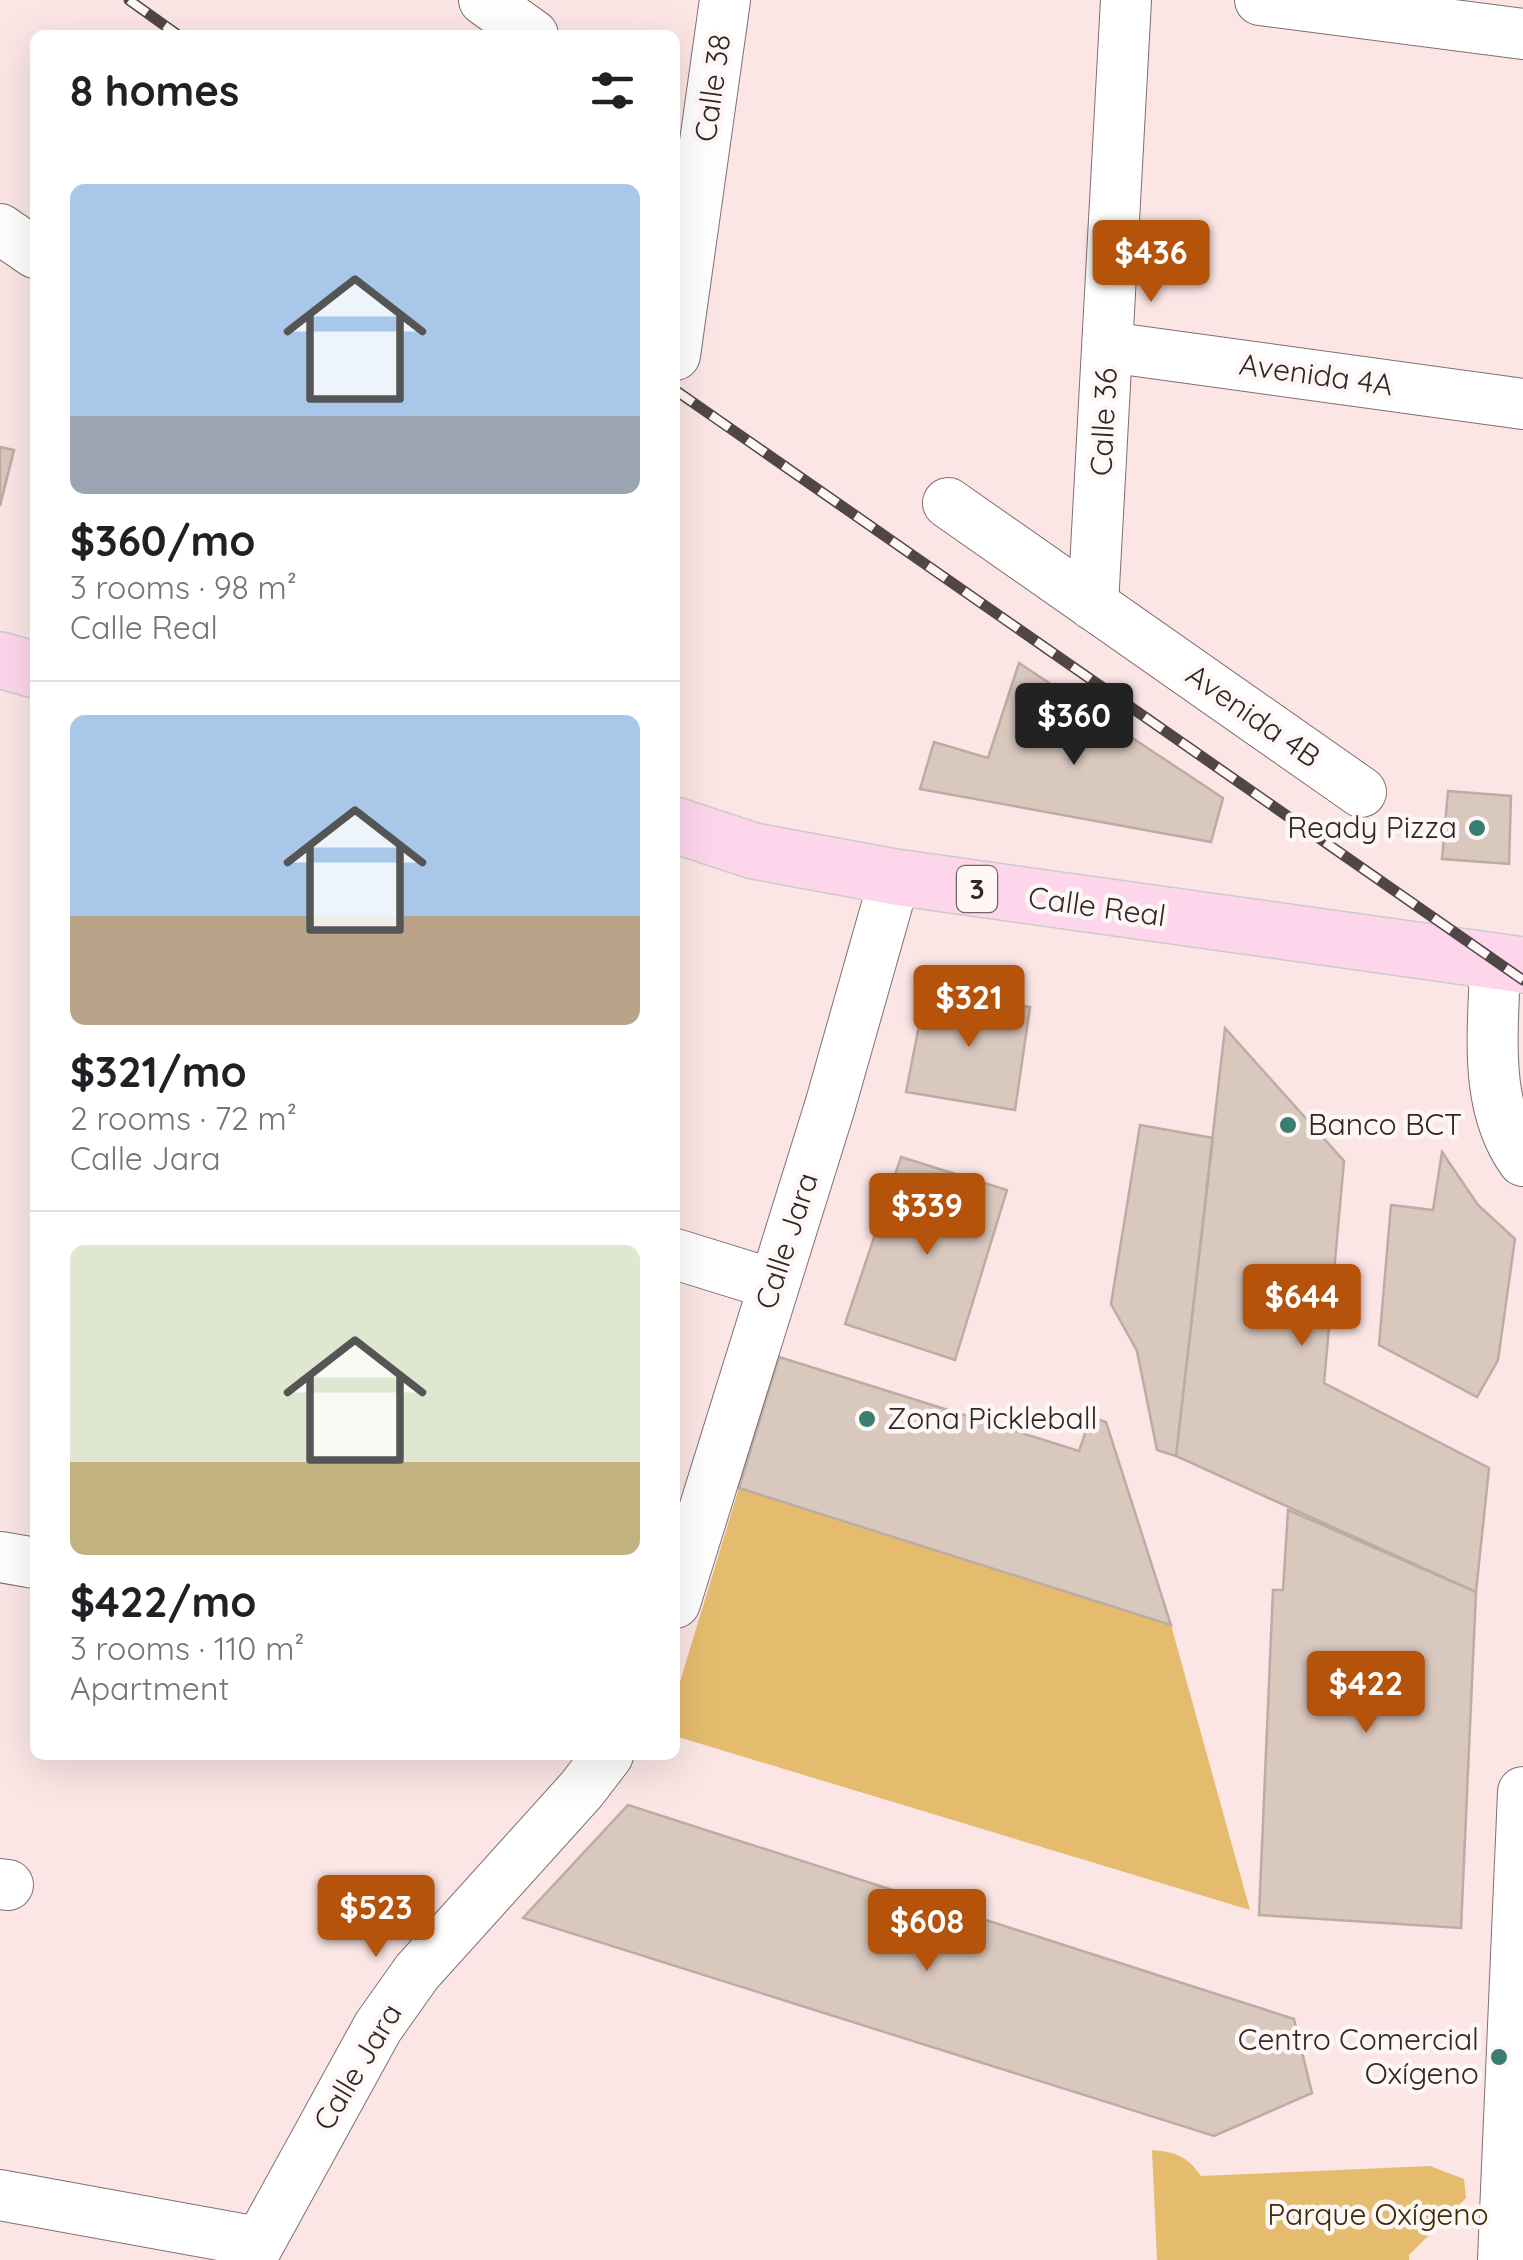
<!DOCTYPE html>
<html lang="en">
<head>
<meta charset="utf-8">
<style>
	body { margin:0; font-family:Quicksand,sans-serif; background:#f2f2f2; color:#202124; height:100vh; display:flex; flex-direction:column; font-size:38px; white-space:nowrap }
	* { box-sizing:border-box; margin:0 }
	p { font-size:32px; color:#757577 }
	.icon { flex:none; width:55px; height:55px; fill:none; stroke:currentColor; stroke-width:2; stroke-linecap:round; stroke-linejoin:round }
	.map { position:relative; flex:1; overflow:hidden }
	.panel { position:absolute; left:30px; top:30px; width:650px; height:1730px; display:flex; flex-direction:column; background:#fff; border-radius:15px; box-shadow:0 10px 40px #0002 }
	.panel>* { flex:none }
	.price { position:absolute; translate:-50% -85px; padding:0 22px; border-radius:10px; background:#b45309; color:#fff; font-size:32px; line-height:65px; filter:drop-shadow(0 2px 5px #0008) }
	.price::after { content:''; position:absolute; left:50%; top:60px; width:30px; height:22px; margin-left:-15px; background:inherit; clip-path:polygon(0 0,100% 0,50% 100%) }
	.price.on { background:#222; color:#fff }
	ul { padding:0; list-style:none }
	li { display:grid; align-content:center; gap:20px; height:530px; padding:0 40px }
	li+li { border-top:2px solid #e0e0e0 }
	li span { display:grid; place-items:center; height:310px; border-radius:15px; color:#555 }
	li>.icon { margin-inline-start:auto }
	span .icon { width:180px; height:180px; fill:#fffc; stroke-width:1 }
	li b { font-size:42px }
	h2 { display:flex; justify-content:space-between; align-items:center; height:120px; padding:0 40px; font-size:42px }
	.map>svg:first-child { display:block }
	.green { fill:#e5bc6d }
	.building { fill:#d9c8be; stroke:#bdaca3; stroke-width:2.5 }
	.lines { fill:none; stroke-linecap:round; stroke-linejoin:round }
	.minor-casing { stroke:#826f6f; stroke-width:52 }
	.major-casing { stroke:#cdcbcb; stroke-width:58 }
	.minor { stroke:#fff; stroke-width:50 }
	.major { stroke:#fdd6eb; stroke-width:55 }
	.rail-casing { stroke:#504646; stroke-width:11 }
	.rail { stroke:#fff6f6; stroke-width:8; stroke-dasharray:22; stroke-linecap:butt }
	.poi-dot { fill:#3a7e73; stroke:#fff6f6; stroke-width:4 }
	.labels { text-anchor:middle; stroke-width:9; stroke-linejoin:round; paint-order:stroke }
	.shield { fill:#fff6f6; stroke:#6d6565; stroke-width:2.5 }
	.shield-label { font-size:28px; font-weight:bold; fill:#2f2727 }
	.street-label { font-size:30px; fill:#2f2727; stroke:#fff6f6 }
	.poi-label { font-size:30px; fill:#2f2727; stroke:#fff6f6; text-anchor:end }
	.park-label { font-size:30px; fill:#3b2a02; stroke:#fff6f6 }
</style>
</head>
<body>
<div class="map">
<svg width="1523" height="2260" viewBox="0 0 1523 2260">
	<rect width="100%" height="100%" fill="#fbe5e5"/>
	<!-- green -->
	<path class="green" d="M 739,1488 L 1171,1625 L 1250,1910 L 675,1736 L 675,1698 Z
		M 1152,2150 C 1176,2152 1187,2156 1201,2176 L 1430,2166 L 1464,2179 L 1466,2198 L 1409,2255 L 1409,2260 L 1157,2260 Z"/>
	<!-- building -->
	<path class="building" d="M 0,447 L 14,450 L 0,506 Z
		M 1019,663 L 1223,798 L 1211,842 L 920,789 L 934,742 L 988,758 Z
		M 1448,791 L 1511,796 L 1509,864 L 1442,859 Z
		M 926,990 L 1030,1007 L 1015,1110 L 906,1092 Z
		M 1225,1028 L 1344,1161 L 1324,1383 L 1489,1468 L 1476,1592 L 1176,1456 Z
		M 1140,1125 L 1213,1138 L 1176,1456 L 1157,1450 L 1137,1351 L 1111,1304 Z
		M 1140,1125 L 1213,1138 L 1176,1456 L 1157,1450 L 1137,1351 L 1111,1304 Z
		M 1442,1152 L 1478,1205 L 1515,1239 L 1498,1360 L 1477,1397 L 1379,1345 L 1391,1205 L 1433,1210 Z
		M 901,1157 L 1007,1190 L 955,1360 L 845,1324 Z
		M 779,1357 L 1079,1451 L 1091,1417 L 1106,1422 L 1171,1625 L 739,1488 Z
		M 1288,1510 L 1476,1592 L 1461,1928 L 1259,1915 L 1273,1590 L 1283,1590 Z
		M 1288,1510 L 1476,1592 L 1461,1928 L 1259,1915 L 1273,1590 L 1283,1590 Z
		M 628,1805 L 1294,2019 L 1312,2093 L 1214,2136 L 523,1918 Z"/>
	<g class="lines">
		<defs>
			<path id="minor" d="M 484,0 L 533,35
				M 1260,0 L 1523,34
				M 0,229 L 35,253
				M 1108,347 L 1523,404
				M 675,355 L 725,0
				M 948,503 L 1361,792
				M 1093,605 L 1126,0
				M 1495,961 C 1494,1028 1482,1104 1523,1161
				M 675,1254 L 772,1284
				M 0,1557 L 35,1563
				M 675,1603 L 830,1106 L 895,877
				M 0,1884 L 8,1885
				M 0,2195 L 258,2242
				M 250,2260 L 378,2027 L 417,1972 L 582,1789 L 608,1755
				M 1503,2260 L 1523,1792"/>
			<path id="major" d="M 0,660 L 35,670
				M 675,825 L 754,851 L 895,877 L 1523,965"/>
		</defs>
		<!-- minor casing -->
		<use href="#minor" class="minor-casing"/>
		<!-- major casing -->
		<use href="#major" class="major-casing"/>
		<!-- minor -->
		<use href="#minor" class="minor"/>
		<!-- major -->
		<use href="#major" class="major"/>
		<defs>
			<path id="rail" d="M 129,0 L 178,35
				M 675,390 L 1523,980"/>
		</defs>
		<!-- rail casing -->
		<use href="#rail" class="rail-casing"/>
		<!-- rail -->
		<use href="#rail" class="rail"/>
	</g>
	<!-- markers -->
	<g class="poi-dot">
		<circle cx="1477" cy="828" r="10"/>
		<circle cx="1288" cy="1125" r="10"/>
		<circle cx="867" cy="1419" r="10"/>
		<circle cx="1499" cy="2057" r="10"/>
	</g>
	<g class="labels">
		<!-- shield labels -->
		<rect class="shield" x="957" y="866" width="40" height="46" rx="8"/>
		<g class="shield-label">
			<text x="977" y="899">3</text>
		</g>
		<!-- street labels -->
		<g class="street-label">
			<text transform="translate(713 88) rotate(-82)" y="10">Calle 38</text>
			<text transform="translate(1316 375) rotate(8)" y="10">Avenida 4A</text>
			<text transform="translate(1104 422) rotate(-87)" y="10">Calle 36</text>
			<text transform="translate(1253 716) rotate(35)" y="10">Avenida 4B</text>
			<text transform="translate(1097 907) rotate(8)" y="10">Calle Real</text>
			<text transform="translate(787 1241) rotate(-72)" y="10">Calle Jara</text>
			<text transform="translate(358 2067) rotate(-59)" y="10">Calle Jara</text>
		</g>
		<!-- poi labels -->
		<g class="poi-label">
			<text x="1457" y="838">Ready Pizza</text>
			<text x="1308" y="1135" text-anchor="start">Banco BCT</text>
			<text x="887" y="1429" text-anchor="start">Zona Pickleball</text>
			<text x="1479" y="2050">Centro Comercial<tspan x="1479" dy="34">Oxígeno</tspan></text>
		</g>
		<!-- park labels -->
		<g class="park-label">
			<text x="1378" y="2225">Parque Oxígeno</text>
		</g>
	</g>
</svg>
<b class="price" style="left:1151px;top:305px">$436</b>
<b class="price on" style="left:1074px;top:768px">$360</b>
<b class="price" style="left:969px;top:1050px">$321</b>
<b class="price" style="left:927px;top:1258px">$339</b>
<b class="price" style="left:1302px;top:1349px">$644</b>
<b class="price" style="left:1366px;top:1736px">$422</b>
<b class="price" style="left:376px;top:1960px">$523</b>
<b class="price" style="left:927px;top:1974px">$608</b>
<section class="panel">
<h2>8 homes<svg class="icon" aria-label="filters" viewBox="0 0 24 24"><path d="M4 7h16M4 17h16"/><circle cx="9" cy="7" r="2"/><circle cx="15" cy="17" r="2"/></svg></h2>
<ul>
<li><span style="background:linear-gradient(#a9c7e8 75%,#9aa5b1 0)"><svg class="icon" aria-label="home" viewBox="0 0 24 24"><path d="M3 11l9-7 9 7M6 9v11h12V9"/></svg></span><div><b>$360/mo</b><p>3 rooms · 98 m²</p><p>Calle Real</p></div></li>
<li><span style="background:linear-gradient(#a9c7e8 65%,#b9a48a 0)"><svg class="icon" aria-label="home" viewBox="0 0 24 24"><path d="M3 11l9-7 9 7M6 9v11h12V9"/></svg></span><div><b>$321/mo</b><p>2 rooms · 72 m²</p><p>Calle Jara</p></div></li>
<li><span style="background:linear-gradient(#dfe7d0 70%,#c2b280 0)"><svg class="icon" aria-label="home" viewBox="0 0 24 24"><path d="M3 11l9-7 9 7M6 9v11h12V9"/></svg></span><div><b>$422/mo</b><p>3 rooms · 110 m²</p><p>Apartment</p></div></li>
</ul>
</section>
</div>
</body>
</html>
